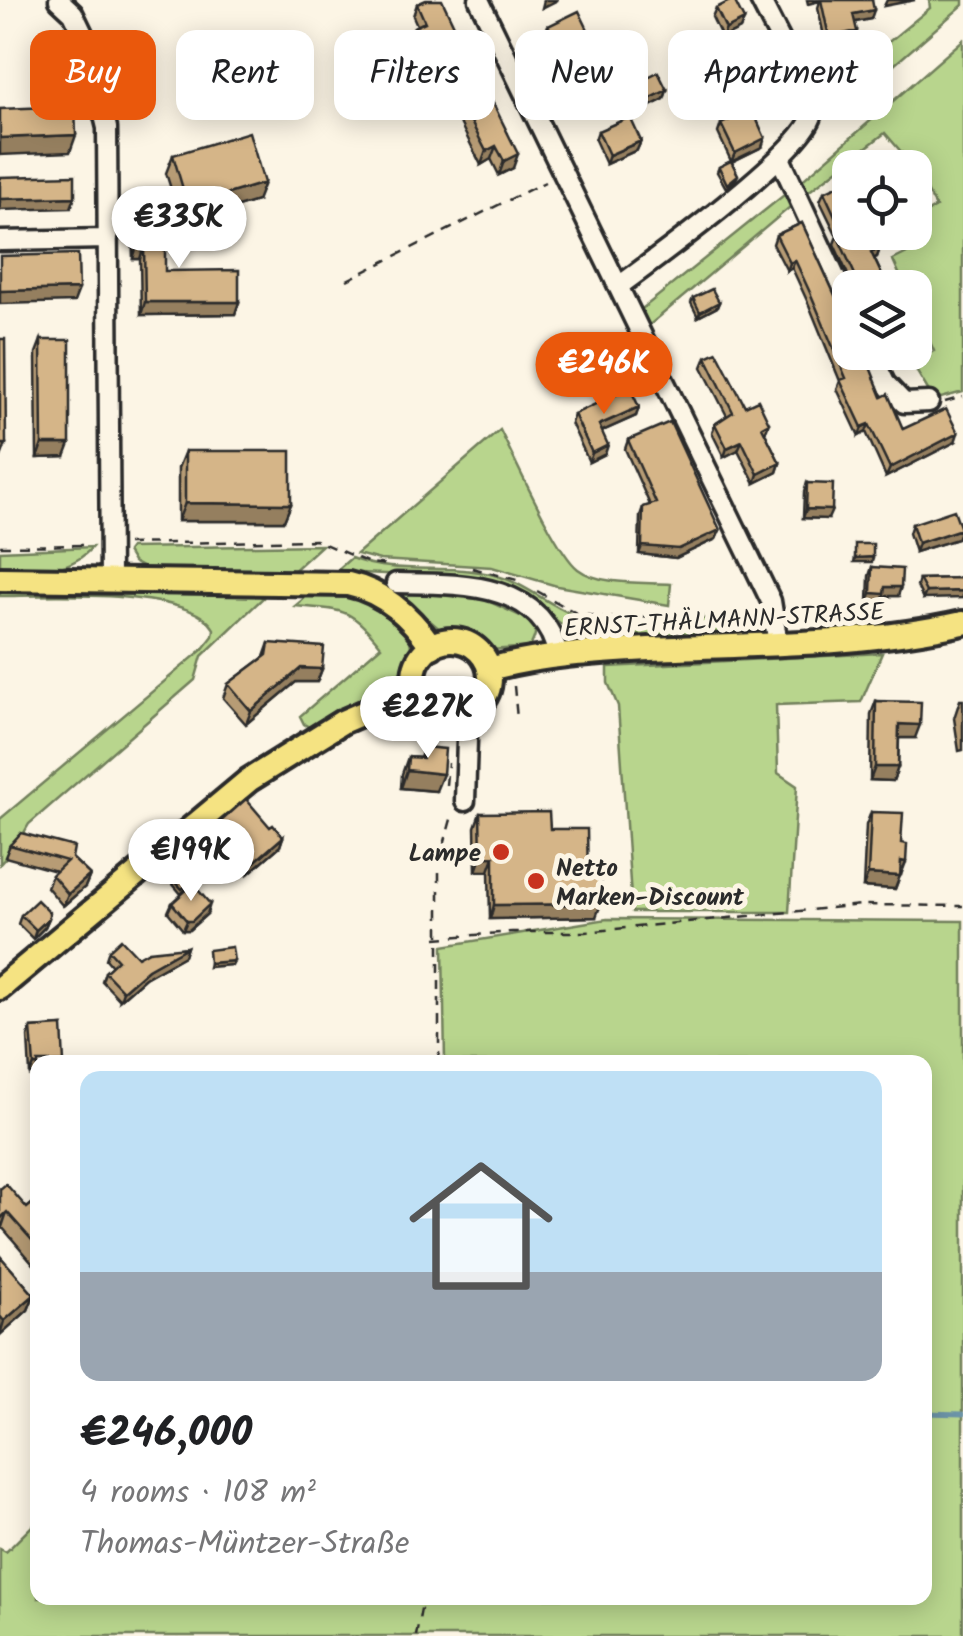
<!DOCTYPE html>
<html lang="en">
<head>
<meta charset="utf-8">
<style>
	body { margin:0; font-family:Kalam,sans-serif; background:#f6f6f6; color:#202124; height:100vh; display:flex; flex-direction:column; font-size:38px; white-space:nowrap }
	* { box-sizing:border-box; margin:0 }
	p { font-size:32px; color:#757577 }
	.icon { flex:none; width:55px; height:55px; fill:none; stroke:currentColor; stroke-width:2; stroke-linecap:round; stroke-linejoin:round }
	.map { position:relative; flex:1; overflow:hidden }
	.panel { position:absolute; left:30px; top:1055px; width:902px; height:550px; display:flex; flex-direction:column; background:#fff; border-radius:20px; box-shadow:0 5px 25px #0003 }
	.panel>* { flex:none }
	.hud { position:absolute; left:30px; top:30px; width:905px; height:90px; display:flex; gap:20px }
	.tools { position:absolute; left:832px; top:150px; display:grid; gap:20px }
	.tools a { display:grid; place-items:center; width:100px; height:100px; border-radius:20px; background:#fff; box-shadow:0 5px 25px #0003; font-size:50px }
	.price { position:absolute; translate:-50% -85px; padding:0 22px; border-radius:35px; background:#fff; color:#222; font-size:32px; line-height:65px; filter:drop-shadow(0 2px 5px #0008) }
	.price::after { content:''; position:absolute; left:50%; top:60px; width:30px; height:22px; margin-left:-15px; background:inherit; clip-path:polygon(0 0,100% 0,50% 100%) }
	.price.selected { background:#ea580c; color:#fff }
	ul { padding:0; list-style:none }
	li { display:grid; align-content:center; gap:20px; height:530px; padding:0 50px }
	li+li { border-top:2px solid #e0e0e0 }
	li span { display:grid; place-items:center; height:310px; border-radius:20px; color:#555 }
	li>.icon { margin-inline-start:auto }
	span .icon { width:180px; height:180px; fill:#fffc; stroke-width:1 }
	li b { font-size:42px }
	.tag { padding:0 35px; border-radius:20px; background:#fff; box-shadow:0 5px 25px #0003; font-size:35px; line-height:90px }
	.tag.selected { background:#ea580c; color:#fff }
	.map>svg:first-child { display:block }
	.green { fill:#b8d58d; stroke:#72805c; stroke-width:2.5 }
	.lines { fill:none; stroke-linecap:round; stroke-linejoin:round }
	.stream { stroke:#6c94a7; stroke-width:5 }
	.minor-casing { stroke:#2b2b2b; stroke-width:25 }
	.major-casing { stroke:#2b2b2b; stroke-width:30 }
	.path { stroke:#2b2b2b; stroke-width:2.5; stroke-dasharray:10 8; stroke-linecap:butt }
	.minor { stroke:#fcf5e5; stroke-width:18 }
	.major { stroke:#f5e382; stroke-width:22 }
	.wall { fill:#b79c75; stroke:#2b2b2b; stroke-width:2.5 }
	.shaded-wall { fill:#957f5f; stroke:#2b2b2b; stroke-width:2.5 }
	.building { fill:#d5b588; stroke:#2b2b2b; stroke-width:2.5 }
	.poi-dot { fill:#c8321e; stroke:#fcf5e5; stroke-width:4 }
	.labels { text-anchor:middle; stroke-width:10; stroke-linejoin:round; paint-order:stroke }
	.street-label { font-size:25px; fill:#2b2b2b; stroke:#fcf5e5 }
	.poi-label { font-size:25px; font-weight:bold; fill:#2b2b2b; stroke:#fcf5e5; text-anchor:end }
</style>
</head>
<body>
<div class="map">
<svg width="963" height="1636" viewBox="0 0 963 1636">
	<rect width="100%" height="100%" fill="#fcf5e5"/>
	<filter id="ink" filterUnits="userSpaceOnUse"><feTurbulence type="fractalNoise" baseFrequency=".01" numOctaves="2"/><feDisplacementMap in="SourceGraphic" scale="20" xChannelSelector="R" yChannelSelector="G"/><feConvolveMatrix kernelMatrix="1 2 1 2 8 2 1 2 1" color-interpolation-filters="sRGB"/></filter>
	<g filter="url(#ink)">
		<!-- green -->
		<path class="green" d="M 929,0 L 963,0 L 963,5 L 841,111 L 831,95 L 818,100 L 930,8 Z
			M 963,40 L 963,392 L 941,398 L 931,395 L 911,362 L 934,351 L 915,309 L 915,288 L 905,287 L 893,260 L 911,251 L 903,233 L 915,232 L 915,220 L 936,207 L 915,168 L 885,133 L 803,196 L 798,184 Z
			M 789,191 L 796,202 L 646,328 L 638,312 Z
			M 500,430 C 514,458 557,553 578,569 C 600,586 644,582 671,584 L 669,605 L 557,586 L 492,567 L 380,560 L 357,554 Z
			M 322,545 L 289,575 L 153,573 L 133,562 L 127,552 L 130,548 Z
			M 92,547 C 69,575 32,570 0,570 L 0,551 Z
			M 351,558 C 395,576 445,563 490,574 C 522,581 545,603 574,615 C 603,628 644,621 675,620 L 675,630 L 669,638 L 587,643 L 521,594 L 481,578 L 335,572 Z
			M 0,588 L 256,593 L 263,598 L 202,656 L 195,680 L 29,824 L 17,845 L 0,864 L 0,819 L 202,650 L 213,636 L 214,629 C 191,587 45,596 0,596 Z
			M 394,590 L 486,600 L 531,621 C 538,631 535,637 530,647 L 490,650 L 463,634 L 442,631 Z
			M 313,591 C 356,593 449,626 394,681 C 373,702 338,714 311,728 L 304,724 L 300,716 L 381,646 C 350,607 343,610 295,606 Z
			M 761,618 L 759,627 L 746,635 L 691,637 L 683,632 L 683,619 Z
			M 882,653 L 861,702 L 776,705 L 778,773 L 797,786 L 789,912 L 632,912 L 618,706 L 608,683 L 608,667 Z
			M 607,919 L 963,921 L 963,1636 L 0,1636 L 0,1549 L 6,1552 L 37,1521 L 38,1598 L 925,1598 L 925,1062 L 445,1062 L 443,946 Z"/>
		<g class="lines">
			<!-- stream -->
			<path class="stream" d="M 925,1413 L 963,1414"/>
			<defs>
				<path id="minor" d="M 59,0 L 73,13 L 86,40 L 107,128 L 110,580
					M 479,0 L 771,601 L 778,644
					M 780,158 L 850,309
					M 0,241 L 108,239
					M 619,286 C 656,259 801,153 812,116 C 815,109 813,107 812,101 L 760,0
					M 870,352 L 885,383 L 904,403 L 929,402
					M 396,583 C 457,584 543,580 558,656
					M 464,714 L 467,740 L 465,801"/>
				<path id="major" d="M 0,579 L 348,584 C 385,592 411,617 432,647
					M414 678a38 38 0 1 1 76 0a38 38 0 1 1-76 0Z
					M 489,669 C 541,655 595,652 649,649 C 755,644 859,646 963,623
					M 0,988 L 249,780 L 342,722 L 416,690"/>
			</defs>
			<!-- minor casing -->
			<use href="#minor" class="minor-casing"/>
			<!-- major casing -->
			<use href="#major" class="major-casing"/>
			<!-- path -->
			<path class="path" d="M 347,280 L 545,182
				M 945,402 L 963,397
				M 127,544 L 315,540 L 369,563 L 389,565
				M 0,546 L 89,545
				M 472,568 L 517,580
				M 537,591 L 576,613 L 605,618 L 753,615
				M 514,686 L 517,719
				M 413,716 L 447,731
				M 482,716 L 503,686
				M 446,785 L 448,763
				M 436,938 L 512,932 L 586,932 L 860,905 L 963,906
				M 439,1062 L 439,863 L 453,812
				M 416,1636 L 423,1598"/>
			<!-- minor -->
			<use href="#minor" class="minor"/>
			<!-- major -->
			<use href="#major" class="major"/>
		</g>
		<!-- wall -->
		<path class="wall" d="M 807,0 L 872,0 L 871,19 L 855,22 L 854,40 L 826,46 L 818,8 L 820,1 L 808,4 Z
			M 417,4 L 473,66 L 469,78 L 434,96 L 416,62 L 409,65 L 403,53 L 414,27 L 417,25 L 413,16 Z
			M 716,8 L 744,20 L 740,29 L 722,38 L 712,17 Z
			M 548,26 L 612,95 L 581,111 L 544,35 Z
			M 732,60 L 767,79 L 740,92 L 729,69 Z
			M 642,80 L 667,90 L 664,99 L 648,107 L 639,89 Z
			M 465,110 L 513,168 L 499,175 L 491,159 L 481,165 L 460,123 Z
			M 721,124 L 762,147 L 732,162 L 738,175 L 736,179 L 726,188 L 717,172 L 719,167 L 731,161 L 718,133 Z
			M 598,131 L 641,141 L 637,150 L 606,164 L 595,140 Z
			M 173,155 L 257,201 L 182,224 L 166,173 Z
			M 824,192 L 850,232 L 880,248 L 877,257 L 874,258 L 888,288 L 854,288 L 834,244 L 837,236 L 820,201 Z
			M 137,214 L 165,271 L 239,302 L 235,314 L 141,315 L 140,259 L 133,259 L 132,227 Z
			M 802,223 L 882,397 L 903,429 L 955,442 L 886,477 L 866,432 L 859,436 L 837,389 L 840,381 L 809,305 L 792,268 L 787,271 L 773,244 L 776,235 Z
			M 693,298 L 719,302 L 717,307 L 698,317 L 691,303 Z
			M 41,340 L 65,457 L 37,458 L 36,353 Z
			M 706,357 L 745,406 L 769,423 L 765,433 L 780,463 L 777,472 L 755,483 L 738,450 L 724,457 L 712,433 L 715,424 L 727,416 L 702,367 Z
			M 639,407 L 636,416 L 602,431 L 605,454 L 589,462 L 571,423 L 574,414 Z
			M 628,440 L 720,530 L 716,539 L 676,558 L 639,554 L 640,516 L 643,507 L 650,505 L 625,449 Z
			M 185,451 L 291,504 L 284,521 L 178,521 L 178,468 Z
			M 807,483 L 828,519 L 803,518 L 804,492 Z
			M 912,524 L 957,539 L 915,552 L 909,533 Z
			M 872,567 L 898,596 L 884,596 L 881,603 L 868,602 L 869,576 Z
			M 963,578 L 923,599 L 917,586 L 919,579 Z
			M 269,643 L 322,669 L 317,682 L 296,682 L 246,724 L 223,698 L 228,684 L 264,657 Z
			M 960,700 L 963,700 L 963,750 L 959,751 L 954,718 Z
			M 876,701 L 915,738 L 899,738 L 898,767 L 893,781 L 870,780 L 871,714 Z
			M 424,747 L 436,791 L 401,788 L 402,774 L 408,757 L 420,758 Z
			M 871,812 L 901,843 L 901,875 L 900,875 L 895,889 L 863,887 L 866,825 Z
			M 480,813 L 550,829 L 588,878 L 596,917 L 490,919 L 489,871 L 476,871 L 475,827 Z
			M 218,824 L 270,827 L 283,837 L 280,846 L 249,873 L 214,833 Z
			M 10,845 L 72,858 L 90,875 L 85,887 L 63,906 L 47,887 L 52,875 L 56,871 L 5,857 Z
			M 172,878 L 194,879 L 192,883 L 181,894 L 171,882 Z
			M 172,903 L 207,914 L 189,930 L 183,930 L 168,912 Z
			M 21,915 L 49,918 L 45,927 L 33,939 L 18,924 Z
			M 187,947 L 184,956 L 145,978 L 120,1000 L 102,981 L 105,972 L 112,966 L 106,959 L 109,950 L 138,957 Z
			M 62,1026 L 30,1074 L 28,1037 L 31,1028 Z
			M 0,1189 L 27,1208 L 38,1199 L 38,1269 L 2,1227 Z
			M 0,1256 L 34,1295 L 28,1310 L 0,1335 Z"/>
		<!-- shaded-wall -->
		<path class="shaded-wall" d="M 544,0 L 558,0 L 542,8 Z
			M 887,0 L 915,0 L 884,6 Z
			M 874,10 L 871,19 L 850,23 L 853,14 Z
			M 744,20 L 740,29 L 722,38 L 726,29 Z
			M 857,31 L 854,40 L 826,46 L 829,37 Z
			M 421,50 L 416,62 L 409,65 L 414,53 Z
			M 473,66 L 469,78 L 434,96 L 439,84 Z
			M 770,70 L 767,79 L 740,92 L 743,83 Z
			M 615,86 L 612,95 L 581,111 L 584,102 Z
			M 667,90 L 664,99 L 648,107 L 651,98 Z
			M 76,135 L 70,152 L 0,155 L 0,138 Z
			M 765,138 L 762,147 L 731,162 L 735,153 Z
			M 641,141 L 637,150 L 606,164 L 609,155 Z
			M 496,146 L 491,159 L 481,165 L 486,151 Z
			M 518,154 L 513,168 L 499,175 L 504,161 Z
			M 264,183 L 257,201 L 182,224 L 188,206 Z
			M 75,197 L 71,208 L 0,210 L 0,199 Z
			M 137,246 L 144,246 L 140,259 L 133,259 Z
			M 880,248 L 877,257 L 868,261 L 871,252 Z
			M 795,260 L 792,268 L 787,271 L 790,263 Z
			M 79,289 L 74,302 L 0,304 L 0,291 Z
			M 145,302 L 239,302 L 235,314 L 141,315 Z
			M 719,302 L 717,307 L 698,317 L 700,312 Z
			M 890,352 L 902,352 L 888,360 Z
			M 639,407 L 636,416 L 596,434 L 599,425 Z
			M 869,424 L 866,432 L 859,436 L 862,427 Z
			M 958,433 L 955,442 L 886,477 L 890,468 Z
			M 742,441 L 738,450 L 724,457 L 727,448 Z
			M 0,444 L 6,444 L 1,457 L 0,457 Z
			M 42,444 L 70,444 L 65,457 L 37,458 Z
			M 608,445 L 605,454 L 589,462 L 592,453 Z
			M 780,463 L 777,472 L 755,483 L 758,474 Z
			M 185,503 L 291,504 L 284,521 L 178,521 Z
			M 806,509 L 832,510 L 828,519 L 803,518 Z
			M 961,529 L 957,539 L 915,552 L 918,543 Z
			M 720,530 L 716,539 L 676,558 L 639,554 L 642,546 Z
			M 873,557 L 872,562 L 854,562 L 855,558 Z
			M 885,587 L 901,587 L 898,596 L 884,596 L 881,603 L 868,602 L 871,593 Z
			M 963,591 L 963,598 L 923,599 L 926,592 Z
			M 301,668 L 322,669 L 317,682 L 296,682 L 246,724 L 251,711 Z
			M 899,724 L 920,725 L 915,738 L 894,738 Z
			M 875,767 L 898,767 L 893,781 L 870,780 Z
			M 407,770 L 443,774 L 436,791 L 401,788 Z
			M 283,837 L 280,846 L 249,873 L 252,864 Z
			M 481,857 L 494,857 L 489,871 L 476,871 Z
			M 901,861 L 906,862 L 901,875 L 896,875 Z
			M 868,874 L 900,876 L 895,889 L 863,887 Z
			M 90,875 L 85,887 L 63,906 L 68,894 Z
			M 210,904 L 207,914 L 189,930 L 183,930 L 187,921 Z
			M 601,904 L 596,917 L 490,919 L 494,905 Z
			M 49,918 L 45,927 L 33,939 L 36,930 Z
			M 187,947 L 184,956 L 145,978 L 120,1000 L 123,991 L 148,969 Z
			M 234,961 L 232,965 L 208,967 L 209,963 Z
			M 34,1065 L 38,1065 L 38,1074 L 30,1074 Z
			M 7,1212 L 2,1227 L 0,1229 L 0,1219 Z
			M 34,1295 L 28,1310 L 0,1335 L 4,1321 Z"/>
		<!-- building -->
		<path class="building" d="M 426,0 L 442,0 L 473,66 L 439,84 L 421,50 L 414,53 L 408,41 L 418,36 L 414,27 L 425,22 L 417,4 Z
			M 732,0 L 734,0 L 744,20 L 726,29 L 716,8 Z
			M 821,0 L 872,0 L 874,10 L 853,14 L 857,31 L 829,37 Z
			M 579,11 L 615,86 L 584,102 L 548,26 Z
			M 759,47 L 770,70 L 743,83 L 732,60 Z
			M 658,72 L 667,90 L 651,98 L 642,80 Z
			M 490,97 L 518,154 L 504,161 L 496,146 L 486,151 L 465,110 Z
			M 75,106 L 76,135 L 0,138 L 0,109 Z
			M 752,109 L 765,138 L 735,153 L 721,124 Z
			M 630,117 L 641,141 L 609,155 L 598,131 Z
			M 249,132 L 264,183 L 188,206 L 173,155 Z
			M 731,161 L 738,175 L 727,184 L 719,167 Z
			M 75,175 L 75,197 L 0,199 L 0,177 Z
			M 848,181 L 850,186 L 850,232 L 874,232 L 880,248 L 871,252 L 888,288 L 861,288 L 837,235 L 843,233 L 824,192 Z
			M 137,214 L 165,214 L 165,271 L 239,270 L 239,302 L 145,302 L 144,246 L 137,246 Z
			M 802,223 L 850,328 L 850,352 L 864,352 L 882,397 L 888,394 L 903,429 L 946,409 L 958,433 L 890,468 L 869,424 L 862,427 L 840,380 L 846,378 L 812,297 L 795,260 L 790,263 L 776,235 Z
			M 78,254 L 79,289 L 0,291 L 0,256 Z
			M 712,289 L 719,302 L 700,312 L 693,298 Z
			M 0,339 L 5,339 L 6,444 L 0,444 Z
			M 41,340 L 70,340 L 70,444 L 42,444 Z
			M 717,352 L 745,406 L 758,400 L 769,423 L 762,427 L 780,463 L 758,474 L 742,441 L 727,448 L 715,424 L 733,412 L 706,357 Z
			M 630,388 L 639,407 L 599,425 L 608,445 L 592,453 L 574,414 Z
			M 670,422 L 720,530 L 679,549 L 642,546 L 643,507 L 656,503 L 628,440 Z
			M 185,451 L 291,451 L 291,504 L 185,503 Z
			M 807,483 L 833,484 L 832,510 L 806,509 Z
			M 954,510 L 961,529 L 918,543 L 912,524 Z
			M 855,544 L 873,544 L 873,557 L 855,558 Z
			M 872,567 L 902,569 L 901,587 L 885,587 L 884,594 L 871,593 Z
			M 963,578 L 963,591 L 926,592 L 919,579 Z
			M 269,643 L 324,647 L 322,669 L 301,668 L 251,711 L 228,684 L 267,655 Z
			M 876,701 L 921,702 L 920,725 L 899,724 L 898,767 L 875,767 Z
			M 424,747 L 445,749 L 443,774 L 407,770 L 408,757 L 423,758 Z
			M 246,799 L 270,827 L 273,825 L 283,837 L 252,864 L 218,824 Z
			M 549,812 L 550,829 L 587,829 L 588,878 L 601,878 L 601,904 L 494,905 L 494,857 L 481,857 L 480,813 Z
			M 871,812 L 903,813 L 901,843 L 907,844 L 906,862 L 901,861 L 900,876 L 868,874 Z
			M 21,833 L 74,847 L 72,858 L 90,875 L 68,894 L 52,875 L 67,861 L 10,845 Z
			M 184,867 L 194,879 L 182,889 L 172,878 Z
			M 193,884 L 210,904 L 192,921 L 187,921 L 172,903 Z
			M 37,900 L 49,912 L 49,918 L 36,930 L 21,915 Z
			M 121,939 L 138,957 L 149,951 L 187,947 L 148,969 L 123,991 L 105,972 L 118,960 L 109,950 Z
			M 232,947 L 234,961 L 209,963 L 208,950 Z
			M 62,1026 L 64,1062 L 38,1062 L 38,1065 L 34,1065 L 31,1028 Z
			M 6,1184 L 27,1208 L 38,1199 L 38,1247 L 7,1212 L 0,1219 L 0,1189 Z
			M 0,1256 L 34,1295 L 4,1321 L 0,1316 Z"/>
	</g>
	<!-- markers -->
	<g class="poi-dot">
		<circle cx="501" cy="852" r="10"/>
		<circle cx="536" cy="881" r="10"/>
	</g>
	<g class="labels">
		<!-- street labels -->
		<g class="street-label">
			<text transform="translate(724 619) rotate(-3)" y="9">ERNST-THÄLMANN-STRASSE</text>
		</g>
		<!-- poi labels -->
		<g class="poi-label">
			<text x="481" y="861">Lampe</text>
			<text x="556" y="876" text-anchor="start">Netto<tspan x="556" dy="29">Marken-Discount</tspan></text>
		</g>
	</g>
</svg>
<div class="tools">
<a><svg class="icon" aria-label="locate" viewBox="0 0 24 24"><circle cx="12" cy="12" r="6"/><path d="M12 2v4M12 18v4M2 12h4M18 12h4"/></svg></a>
<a><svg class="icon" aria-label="layers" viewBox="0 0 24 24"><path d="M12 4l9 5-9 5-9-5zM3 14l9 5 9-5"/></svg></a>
</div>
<b class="price" style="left:179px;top:271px">€335K</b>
<b class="price selected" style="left:604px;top:417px">€246K</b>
<b class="price" style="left:428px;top:761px">€227K</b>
<b class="price" style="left:191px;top:904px">€199K</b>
<div class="hud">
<a class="tag selected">Buy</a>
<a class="tag">Rent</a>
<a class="tag">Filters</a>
<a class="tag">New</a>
<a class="tag">Apartment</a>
</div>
<section class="panel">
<ul>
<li><span style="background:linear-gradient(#bfe0f5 65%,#9aa5b1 0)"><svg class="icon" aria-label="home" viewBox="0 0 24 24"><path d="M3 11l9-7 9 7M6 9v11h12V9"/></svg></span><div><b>€246,000</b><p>4 rooms · 108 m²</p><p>Thomas-Müntzer-Straße</p></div></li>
</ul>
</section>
</div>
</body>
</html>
